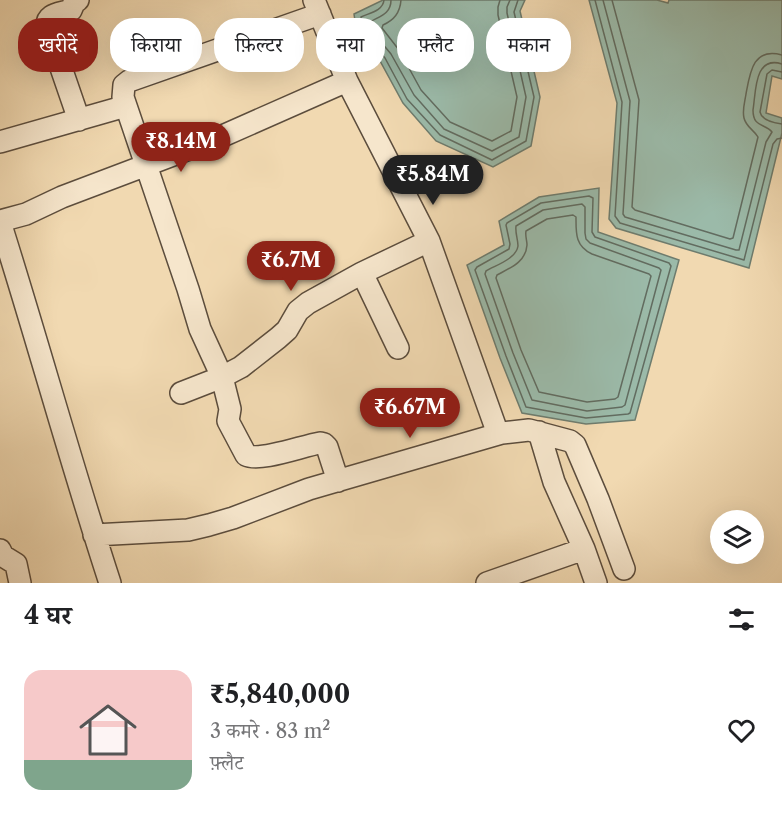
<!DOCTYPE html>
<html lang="hi">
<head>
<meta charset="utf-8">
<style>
	body { margin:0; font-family:"Libre Caslon Text","Noto Serif Devanagari",serif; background:#f2f2f2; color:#202124; height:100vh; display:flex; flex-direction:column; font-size:22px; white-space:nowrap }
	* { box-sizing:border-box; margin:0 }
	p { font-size:20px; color:#757577 }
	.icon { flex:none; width:33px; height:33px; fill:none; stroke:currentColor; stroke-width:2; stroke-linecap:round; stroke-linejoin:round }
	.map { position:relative; height:583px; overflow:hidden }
	.panel { display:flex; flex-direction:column; background:#fff; flex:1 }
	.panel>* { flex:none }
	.hud { position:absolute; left:18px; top:18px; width:747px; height:54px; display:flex; gap:12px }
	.tools { position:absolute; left:710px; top:510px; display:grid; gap:12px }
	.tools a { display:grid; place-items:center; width:54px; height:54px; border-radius:50%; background:#fff; box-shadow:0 6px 24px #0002; font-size:30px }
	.price { position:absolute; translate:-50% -51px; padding:0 14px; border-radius:21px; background:#8f2418; color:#fff; font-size:20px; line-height:39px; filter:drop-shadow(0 2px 3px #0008) }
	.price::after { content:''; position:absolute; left:50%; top:36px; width:18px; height:14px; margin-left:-9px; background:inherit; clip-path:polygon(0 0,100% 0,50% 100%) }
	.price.active { background:#222; color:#fff }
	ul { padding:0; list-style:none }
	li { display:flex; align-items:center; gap:18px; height:150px; padding:0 24px }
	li+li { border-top:2px solid #e0e0e0 }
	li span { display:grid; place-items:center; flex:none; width:168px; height:120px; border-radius:18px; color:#555 }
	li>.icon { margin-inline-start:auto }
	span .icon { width:72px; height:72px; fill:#fffc; stroke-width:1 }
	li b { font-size:26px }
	h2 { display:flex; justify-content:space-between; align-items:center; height:72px; padding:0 24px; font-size:26px }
	.chip { padding:0 21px; border-radius:24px; background:#fff; box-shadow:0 6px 24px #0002; font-size:21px; line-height:54px }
	.chip.active { background:#8f2418; color:#fff }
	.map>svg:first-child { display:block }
	.water { fill:#9bbaa9; stroke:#6e7c6e; stroke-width:1.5 }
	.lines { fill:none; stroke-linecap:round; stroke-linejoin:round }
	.shore { stroke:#626c60; stroke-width:1.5 }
	.minor-casing { stroke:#5c4d3d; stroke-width:24 }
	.minor { stroke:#f6e6cc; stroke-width:21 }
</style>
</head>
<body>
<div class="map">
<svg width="782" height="583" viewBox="0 0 782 583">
	<rect width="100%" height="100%" fill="#f1d9b1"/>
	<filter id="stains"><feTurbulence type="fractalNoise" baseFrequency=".00333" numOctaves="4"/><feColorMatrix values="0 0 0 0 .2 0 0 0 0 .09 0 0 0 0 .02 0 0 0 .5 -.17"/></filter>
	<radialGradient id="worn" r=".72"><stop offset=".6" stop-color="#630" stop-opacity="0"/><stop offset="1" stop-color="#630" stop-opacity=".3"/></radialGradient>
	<!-- water -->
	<path class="water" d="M 383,0 L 525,0 L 520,11 L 540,97 L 531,146 L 493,167 L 436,141 L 403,103 L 380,61 L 357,35 L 354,14 Z
		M 589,0 L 657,0 L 668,3 L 669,0 L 782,0 L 782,79 L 772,76 L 766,113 L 782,118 L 782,133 L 749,268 L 616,228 L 609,219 L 617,103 Z
		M 599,188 L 598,232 L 679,260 L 635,420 L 586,424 L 522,413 L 500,358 L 467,265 L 504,245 L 499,221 L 539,197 Z"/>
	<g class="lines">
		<!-- shore -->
		<path class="shore" d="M 384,0 C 383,11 369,13 361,17 L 363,32 L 385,58 L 407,99 L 440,135 L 492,160 L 526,141 L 534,97 L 514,12 L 518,0
			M 391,0 C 391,14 380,16 370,22 L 370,29 L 391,54 L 414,95 L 444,129 L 492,151 L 519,137 L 526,97 L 507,13 L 507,7 L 510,0
			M 401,0 C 400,13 394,20 383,25 L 382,28 L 399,50 L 421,90 L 450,122 L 492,141 L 511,131 L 517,97 L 498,15 L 498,7 L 500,0
			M 595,0 L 622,102 L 615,216 L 620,223 L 744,260 L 773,144 L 777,139 L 782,138
			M 603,0 L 630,101 L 623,214 L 625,217 L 736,250 L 739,250 L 766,142 L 772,132 C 765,123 753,128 753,110 C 756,92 754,55 782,64
			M 612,0 L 639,100 L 632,207 L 635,210 L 730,239 L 733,238 L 758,137 C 754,130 746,127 744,118 C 742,110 745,101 746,94 C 750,72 753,47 782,55
			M 782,72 L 772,70 L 767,74 L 760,112 C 762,121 774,123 782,124
			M 589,196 L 593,198 L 592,232 L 595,237 L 669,263 L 671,266 L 630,413 L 628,414 L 586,418 L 526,407 L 506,356 L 475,270 L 477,267 L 509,249 L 510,244 L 506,225 L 507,223 L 541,203 Z
			M 582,204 L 585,207 L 585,233 L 586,239 L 590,243 L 659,268 L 661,270 L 625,405 L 622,407 L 587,411 L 532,400 L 513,353 L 485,274 L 486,271 C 496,265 516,259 518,246 C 518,239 515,233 516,226 L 543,210 Z
			M 573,215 L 576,217 C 576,233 575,246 592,254 L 649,274 L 651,276 L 618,397 L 615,399 L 587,402 L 539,392 L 521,350 L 496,278 L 497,275 C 510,268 526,262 527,245 C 527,240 525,236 526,231 L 547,219 Z"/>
		<defs>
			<path id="minor" d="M 78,0 L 74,3 L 71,10 C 60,14 46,13 47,27 L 79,120
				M 314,0 L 347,81 L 429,241 L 498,434
				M 320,14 L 129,81 L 124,85 L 123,97 L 188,289 L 200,329 L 222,377 L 230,409 L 228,421 L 246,455 C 260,462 302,446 320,443 L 324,444 L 327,447 L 338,481
				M 0,142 L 126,106
				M 0,221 L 26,214 L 62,197 L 218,138 L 347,81
				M 0,222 C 38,342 71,464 110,583
				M 362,273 L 398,348
				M 181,393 L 222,377 L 241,367 L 278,338 L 287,330 L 298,311 L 308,303 L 362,273 L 429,241
				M 539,432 L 554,482 L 584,549 L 596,583
				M 94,535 L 188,530 L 209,525 L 233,518 L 309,489 L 502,433 L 529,430 L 570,441 L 575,445 L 598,499 L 624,569
				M 0,550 L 3,556 L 16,564 L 20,583
				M 487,583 L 584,549"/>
		</defs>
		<!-- minor casing -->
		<use href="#minor" class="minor-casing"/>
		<!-- minor -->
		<use href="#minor" class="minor"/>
	</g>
	<rect width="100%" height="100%" filter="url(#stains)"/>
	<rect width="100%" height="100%" fill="url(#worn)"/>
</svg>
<div class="tools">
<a><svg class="icon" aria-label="layers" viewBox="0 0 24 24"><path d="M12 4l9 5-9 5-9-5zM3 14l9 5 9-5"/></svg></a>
</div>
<b class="price" style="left:181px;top:173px">₹8.14M</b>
<b class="price active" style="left:433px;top:206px">₹5.84M</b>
<b class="price" style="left:291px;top:292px">₹6.7M</b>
<b class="price" style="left:410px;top:439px">₹6.67M</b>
<div class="hud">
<a class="chip active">खरीदें</a>
<a class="chip">किराया</a>
<a class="chip">फ़िल्टर</a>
<a class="chip">नया</a>
<a class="chip">फ़्लैट</a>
<a class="chip">मकान</a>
</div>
</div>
<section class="panel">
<h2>4 घर<svg class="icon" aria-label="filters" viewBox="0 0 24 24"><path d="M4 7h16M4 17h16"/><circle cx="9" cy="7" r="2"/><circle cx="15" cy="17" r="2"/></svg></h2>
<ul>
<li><span style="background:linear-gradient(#f6c9c9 75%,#7fa58c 0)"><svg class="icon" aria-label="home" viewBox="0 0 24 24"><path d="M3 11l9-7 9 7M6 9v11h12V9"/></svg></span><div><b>₹5,840,000</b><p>3 कमरे · 83 m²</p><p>फ़्लैट</p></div><svg class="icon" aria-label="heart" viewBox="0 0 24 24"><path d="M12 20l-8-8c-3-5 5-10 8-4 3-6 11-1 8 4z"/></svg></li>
</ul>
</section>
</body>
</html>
